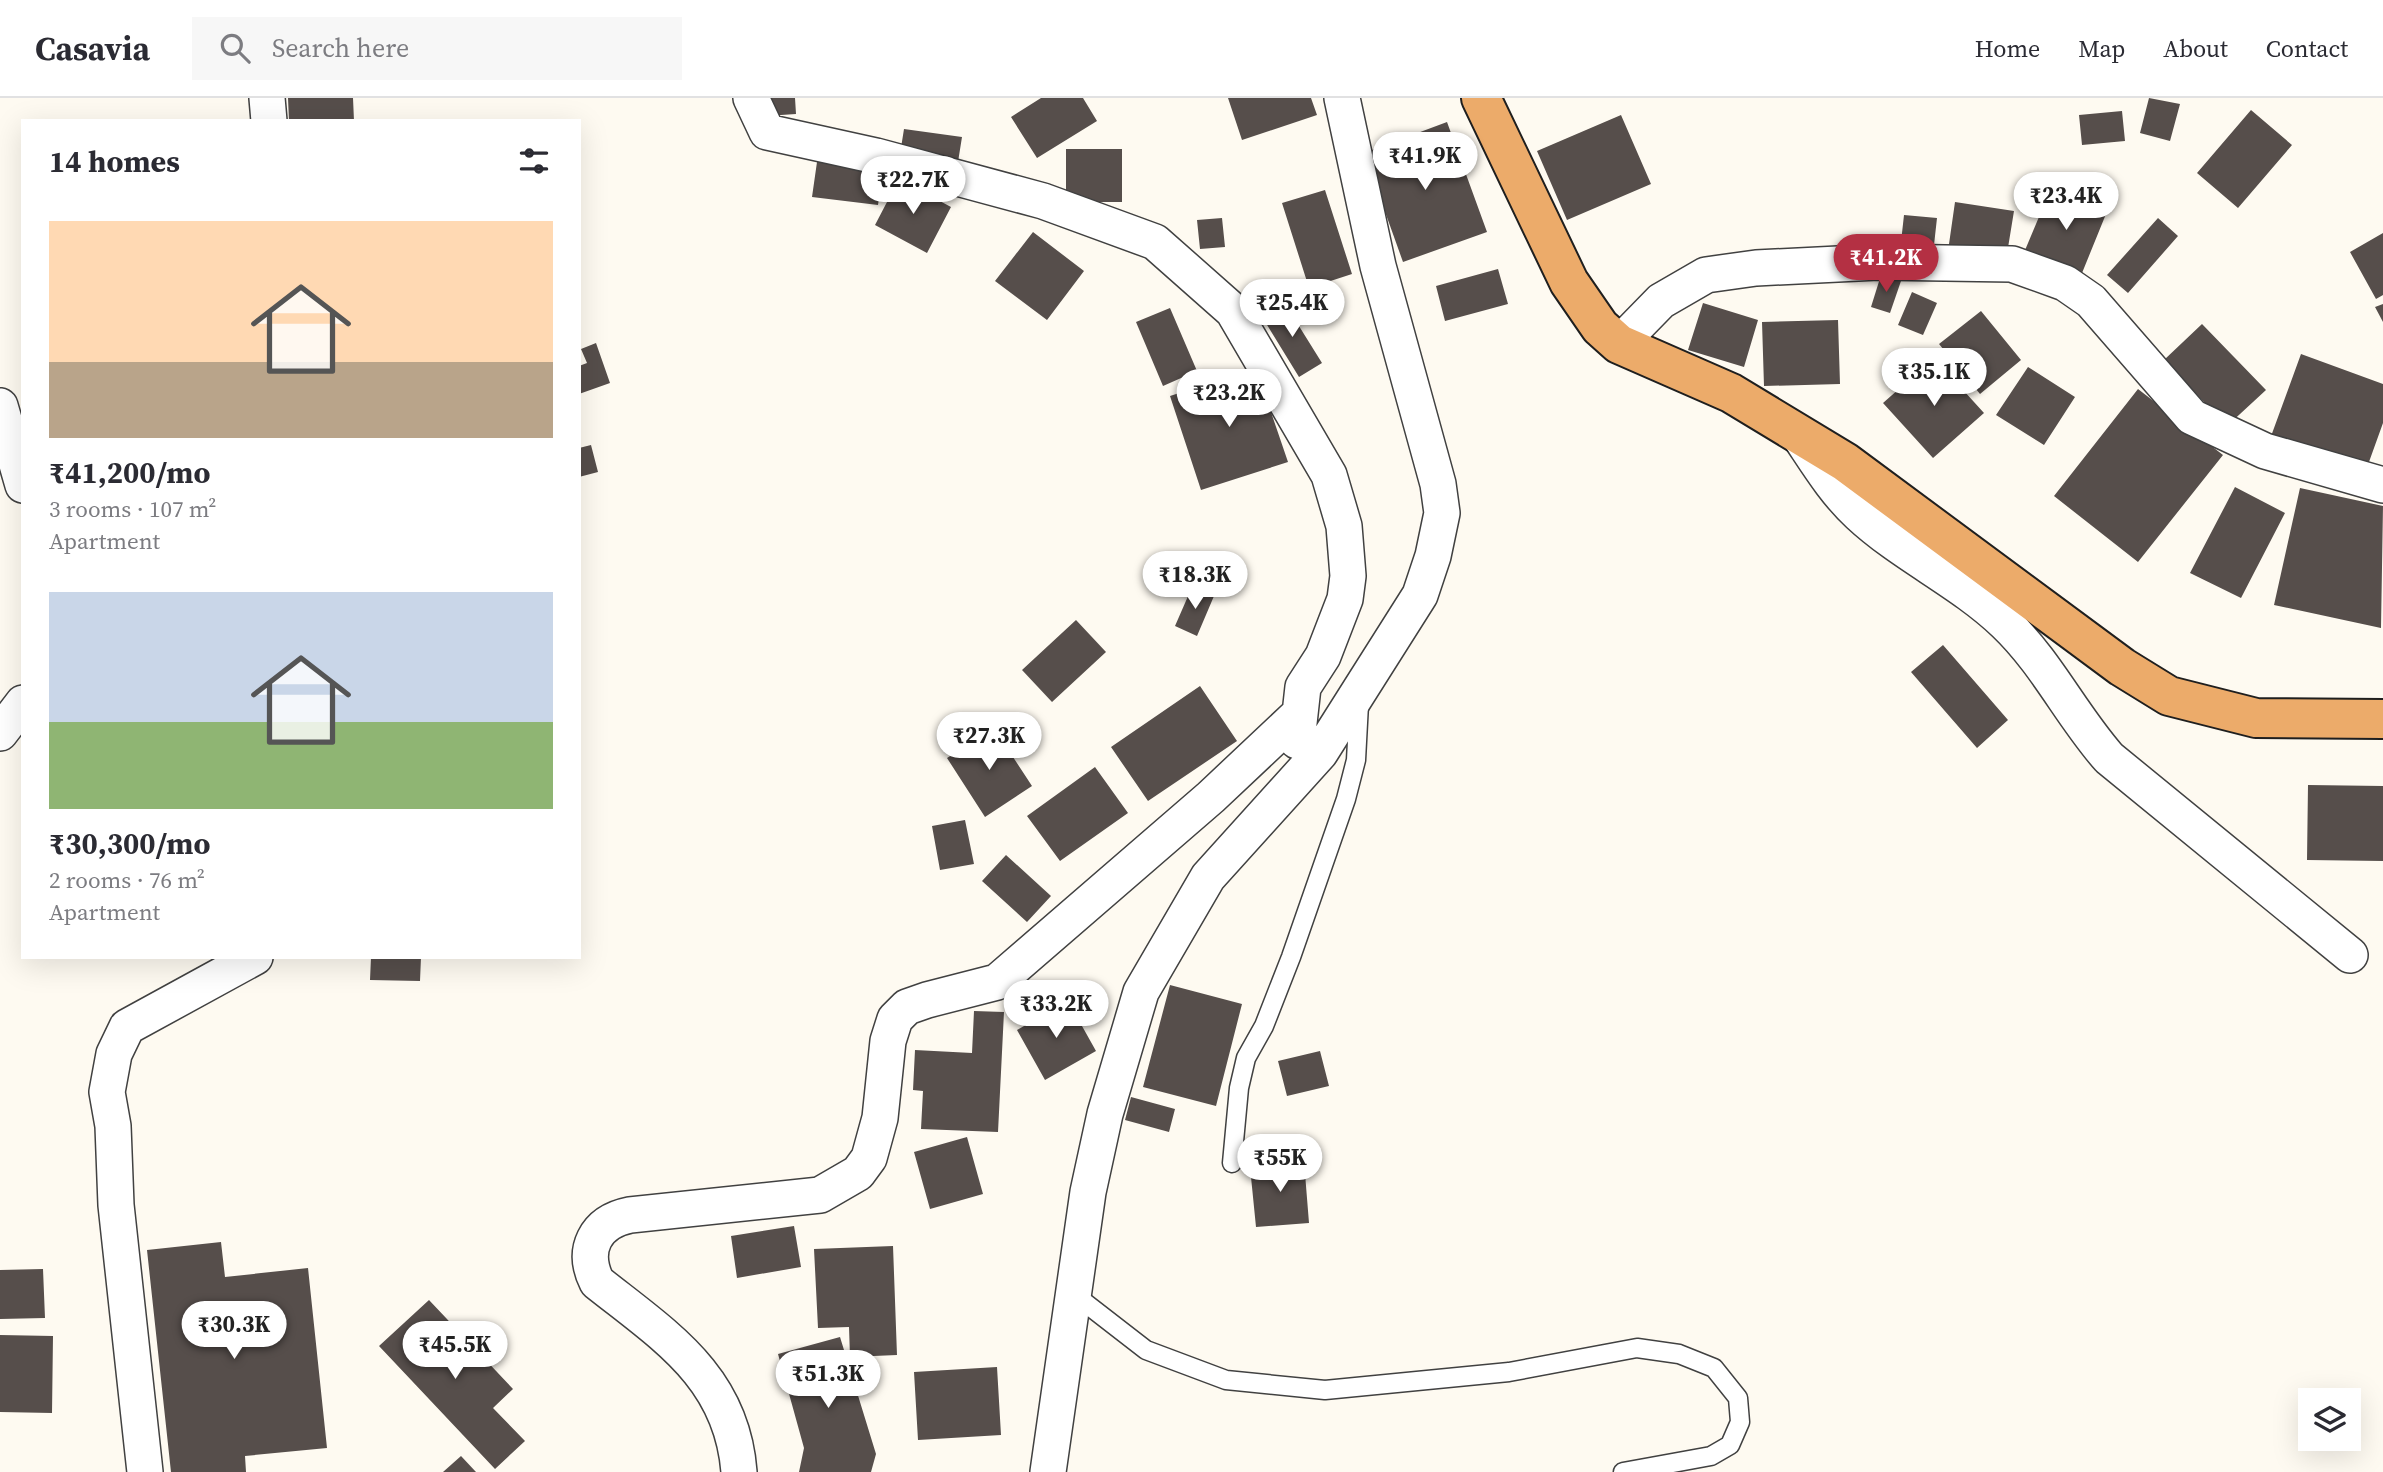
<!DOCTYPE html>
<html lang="en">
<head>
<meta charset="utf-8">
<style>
	body { margin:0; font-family:"Source Serif 4",serif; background:#f7f7f7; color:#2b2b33; height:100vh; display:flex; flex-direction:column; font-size:26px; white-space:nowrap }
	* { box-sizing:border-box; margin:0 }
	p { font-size:23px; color:#7c7c81 }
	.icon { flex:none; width:38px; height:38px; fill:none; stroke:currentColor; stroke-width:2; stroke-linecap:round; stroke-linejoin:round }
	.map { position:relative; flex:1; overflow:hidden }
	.side { position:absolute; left:21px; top:21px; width:560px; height:840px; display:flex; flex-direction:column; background:#fff; border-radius:0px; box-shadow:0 7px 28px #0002 }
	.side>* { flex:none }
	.controls { position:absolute; left:2298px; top:1290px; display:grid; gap:14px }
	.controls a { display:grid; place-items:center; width:63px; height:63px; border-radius:0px; background:#fff; box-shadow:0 7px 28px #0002; font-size:35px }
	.price { position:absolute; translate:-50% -60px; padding:0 16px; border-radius:24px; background:#fff; color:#222; font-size:23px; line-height:46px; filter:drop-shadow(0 2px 4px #0008) }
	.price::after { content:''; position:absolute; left:50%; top:42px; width:21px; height:16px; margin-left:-10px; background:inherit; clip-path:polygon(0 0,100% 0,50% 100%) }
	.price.current { background:#b43043; color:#fff }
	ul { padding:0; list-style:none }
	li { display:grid; align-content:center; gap:14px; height:371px; padding:0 28px }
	li span { display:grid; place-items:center; height:217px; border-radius:0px; color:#555 }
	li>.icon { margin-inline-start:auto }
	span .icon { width:126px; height:126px; fill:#fffc; stroke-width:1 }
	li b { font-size:30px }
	h2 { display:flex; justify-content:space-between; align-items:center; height:84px; padding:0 28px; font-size:30px }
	header { display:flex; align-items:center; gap:42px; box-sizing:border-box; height:98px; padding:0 35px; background:#fff; border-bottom:2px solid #e1e1e2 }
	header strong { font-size:33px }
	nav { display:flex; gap:38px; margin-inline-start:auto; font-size:24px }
	.search { width:490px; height:63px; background:#f7f7f7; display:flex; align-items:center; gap:18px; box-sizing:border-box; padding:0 24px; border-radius:0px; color:#7c7c81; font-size:26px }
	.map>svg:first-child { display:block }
	.building { fill:#564e4b }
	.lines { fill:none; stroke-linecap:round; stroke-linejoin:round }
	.service-casing { stroke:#414141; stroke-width:21 }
	.minor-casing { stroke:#414141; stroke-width:38 }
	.trunk-casing { stroke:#1f1f1f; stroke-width:42 }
	.service { stroke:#fff; stroke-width:18 }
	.minor { stroke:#fff; stroke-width:35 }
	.trunk { stroke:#ecab6a; stroke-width:38 }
</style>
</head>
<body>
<header>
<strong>Casavia</strong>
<div class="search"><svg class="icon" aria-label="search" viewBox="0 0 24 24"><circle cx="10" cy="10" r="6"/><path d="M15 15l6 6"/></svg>Search here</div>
<nav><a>Home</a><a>Map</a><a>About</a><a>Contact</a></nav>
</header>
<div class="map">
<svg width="2383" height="1374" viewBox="0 0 2383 1374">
	<rect width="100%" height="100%" fill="#fefaf1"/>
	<!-- building -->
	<path class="building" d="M 288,0 L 353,0 L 354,23 L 289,23 Z
		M 765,0 L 795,0 L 796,16 L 766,18 Z
		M 1041,0 L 1083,0 L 1097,23 L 1037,60 L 1011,19 Z
		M 1228,0 L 1311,0 L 1317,17 L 1242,42 Z
		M 2149,0 L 2180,6 L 2170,43 L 2140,35 Z
		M 2251,12 L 2292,47 L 2238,110 L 2197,75 Z
		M 2122,13 L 2125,43 L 2082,47 L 2079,17 Z
		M 1621,17 L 1651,86 L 1567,122 L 1537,53 Z
		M 1447,24 L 1487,134 L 1403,164 L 1364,55 Z
		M 904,31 L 962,39 L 958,64 L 900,56 Z
		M 1066,51 L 1122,51 L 1122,104 L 1066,104 Z
		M 818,57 L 884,66 L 878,107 L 812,99 Z
		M 899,81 L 951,109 L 927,155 L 875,127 Z
		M 2052,88 L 2108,111 L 2080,180 L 2023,157 Z
		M 1325,92 L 1352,176 L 1309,190 L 1282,105 Z
		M 1955,104 L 2014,113 L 2006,162 L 1948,153 Z
		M 1904,117 L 1937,120 L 1934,147 L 1901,144 Z
		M 1222,120 L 1225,149 L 1200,151 L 1197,122 Z
		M 2158,120 L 2178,138 L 2128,195 L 2107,177 Z
		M 1033,134 L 1084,173 L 1047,222 L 995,183 Z
		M 2383,135 L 2383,197 L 2376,201 L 2350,154 Z
		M 1498,171 L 1508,206 L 1445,223 L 1436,188 Z
		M 1881,177 L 1901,183 L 1890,215 L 1871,209 Z
		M 1912,194 L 1937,205 L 1923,237 L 1898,227 Z
		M 1284,204 L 1322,265 L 1299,279 L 1261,217 Z
		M 1703,205 L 1758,222 L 1744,269 L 1688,252 Z
		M 2383,206 L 2383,224 L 2375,209 Z
		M 1170,210 L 1197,273 L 1163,288 L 1136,224 Z
		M 1981,213 L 2021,262 L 1980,296 L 1939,246 Z
		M 1838,222 L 1840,286 L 1764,288 L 1762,224 Z
		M 2202,226 L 2266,292 L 2227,328 L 2164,262 Z
		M 596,245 L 610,285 L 579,296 L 579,268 L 587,265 L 581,251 Z
		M 2301,256 L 2383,286 L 2383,325 L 2365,375 L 2270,341 Z
		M 1934,260 L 1984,315 L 1933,360 L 1883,305 Z
		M 2028,269 L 2075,299 L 2044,347 L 1996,317 Z
		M 1256,270 L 1288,364 L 1201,392 L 1170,298 Z
		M 2138,291 L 2223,357 L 2138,464 L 2054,398 Z
		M 591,347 L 598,374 L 579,379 L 579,350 Z
		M 2235,389 L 2285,415 L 2241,500 L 2190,475 Z
		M 2300,390 L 2383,408 L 2381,530 L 2274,507 Z
		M 1192,489 L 1214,498 L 1197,538 L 1175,528 Z
		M 1076,522 L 1106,554 L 1052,604 L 1022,572 Z
		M 1943,547 L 2008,622 L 1977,650 L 1911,574 Z
		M 1200,588 L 1237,643 L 1148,703 L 1111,649 Z
		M 994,630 L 1032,688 L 985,719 L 947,660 Z
		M 1095,669 L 1128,715 L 1060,763 L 1027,718 Z
		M 2308,687 L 2383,688 L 2383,763 L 2307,762 Z
		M 965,722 L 974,766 L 940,772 L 932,728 Z
		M 1006,757 L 1051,798 L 1027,824 L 982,783 Z
		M 371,859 L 421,859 L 420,883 L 370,882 Z
		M 1170,887 L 1242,906 L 1216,1008 L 1143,989 Z
		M 1068,903 L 1096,953 L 1045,982 L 1017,932 Z
		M 974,913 L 1004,914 L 998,1034 L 921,1031 L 923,993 L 913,992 L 915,952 L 972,955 Z
		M 1320,953 L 1329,988 L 1287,998 L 1278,963 Z
		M 1131,999 L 1175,1011 L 1169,1034 L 1125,1022 Z
		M 967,1039 L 983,1096 L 930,1111 L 914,1054 Z
		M 1304,1063 L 1309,1125 L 1256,1129 L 1250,1069 Z
		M 794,1128 L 801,1169 L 737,1180 L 731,1138 Z
		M 221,1144 L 225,1179 L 308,1170 L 327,1350 L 245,1358 L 246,1374 L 171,1374 L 147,1152 Z
		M 893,1148 L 897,1257 L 850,1259 L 849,1229 L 818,1230 L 814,1151 Z
		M 43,1171 L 45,1220 L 0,1221 L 0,1172 Z
		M 429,1202 L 513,1291 L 493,1310 L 525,1343 L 495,1371 L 379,1248 Z
		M 0,1237 L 53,1238 L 52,1315 L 0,1314 Z
		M 840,1239 L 876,1356 L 871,1374 L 799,1374 L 804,1350 L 778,1256 Z
		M 997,1269 L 1001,1337 L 918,1342 L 914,1274 Z
		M 461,1358 L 476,1374 L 443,1374 Z"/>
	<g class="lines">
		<defs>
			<path id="service" d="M 1232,1065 L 1239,990 L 1246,960 L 1264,928 L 1291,859 L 1346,701 L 1356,662 L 1359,606
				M 1075,1197 L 1146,1252 L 1226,1282 L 1325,1292 L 1509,1274 L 1637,1250 L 1679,1256 L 1714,1270 L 1738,1300 L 1740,1324 L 1730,1347 L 1711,1358 L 1623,1374"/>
			<path id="minor" d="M 267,0 L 269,23
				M 751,0 L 767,34 L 876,58 L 1043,103 L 1155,144 L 1233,213 L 1329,377 L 1344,428 L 1348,478 L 1345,501 L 1323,558 L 1303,589 L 1297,643
				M 1619,246 L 1661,203 L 1706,177 L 1756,170 L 1878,164 L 2012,166 L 2065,185 L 2091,203 L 2192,319 L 2265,353 L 2383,387
				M 0,308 L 23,387
				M 1798,336 C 1817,364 1834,393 1859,416 C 1903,457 1961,483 2005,525 C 2047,565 2071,617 2109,660 L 2350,857
				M 0,635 L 23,605
				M 145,1374 L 116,1107 L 113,1028 L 107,994 L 114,956 L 127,929 L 255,859
				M 739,1374 C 732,1279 665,1238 597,1184 C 581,1152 595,1124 630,1117 L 820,1097 L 858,1075 L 869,1060 L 880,1020 L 888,943 L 895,921 L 907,909 L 927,902 L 997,884 L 1211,699 L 1297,618
				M 1048,1374 L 1088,1094 L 1105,1016 L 1141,894 L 1208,779 L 1320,655 L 1420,497 L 1433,458 L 1442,415 L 1438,386 L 1378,168 L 1342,0"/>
			<path id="trunk" d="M 1481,0 L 1569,184 L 1600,229 L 1619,246 L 1731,295 L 1845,364 L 2122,569 L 2169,598 L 2256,620 L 2383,621"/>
		</defs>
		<!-- service casing -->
		<use href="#service" class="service-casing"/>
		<!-- minor casing -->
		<use href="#minor" class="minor-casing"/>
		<!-- trunk casing -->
		<use href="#trunk" class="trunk-casing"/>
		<!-- service -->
		<use href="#service" class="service"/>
		<!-- minor -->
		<use href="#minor" class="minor"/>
		<!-- trunk -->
		<use href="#trunk" class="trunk"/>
	</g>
</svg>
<div class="controls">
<a><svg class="icon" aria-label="layers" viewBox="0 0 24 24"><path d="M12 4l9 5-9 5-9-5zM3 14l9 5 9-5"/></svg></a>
</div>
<b class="price" style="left:1425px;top:94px">₹41.9K</b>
<b class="price" style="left:913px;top:118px">₹22.7K</b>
<b class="price" style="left:2066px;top:134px">₹23.4K</b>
<b class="price current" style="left:1886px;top:196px">₹41.2K</b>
<b class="price" style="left:1292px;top:241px">₹25.4K</b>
<b class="price" style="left:1934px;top:310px">₹35.1K</b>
<b class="price" style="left:1229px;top:331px">₹23.2K</b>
<b class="price" style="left:1195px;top:513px">₹18.3K</b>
<b class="price" style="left:989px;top:674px">₹27.3K</b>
<b class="price" style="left:1056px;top:942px">₹33.2K</b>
<b class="price" style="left:1280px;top:1096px">₹55K</b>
<b class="price" style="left:234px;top:1263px">₹30.3K</b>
<b class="price" style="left:455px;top:1283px">₹45.5K</b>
<b class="price" style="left:828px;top:1312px">₹51.3K</b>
<section class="side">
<h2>14 homes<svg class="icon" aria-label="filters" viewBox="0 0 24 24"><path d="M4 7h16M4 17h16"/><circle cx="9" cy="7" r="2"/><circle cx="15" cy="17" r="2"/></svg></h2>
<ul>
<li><span style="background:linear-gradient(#ffd9b3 65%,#b9a48a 0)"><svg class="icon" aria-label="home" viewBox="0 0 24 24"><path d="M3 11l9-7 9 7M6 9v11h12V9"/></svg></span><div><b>₹41,200/mo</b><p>3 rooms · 107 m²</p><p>Apartment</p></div></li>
<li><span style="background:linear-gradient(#c9d6e8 60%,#8fb573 0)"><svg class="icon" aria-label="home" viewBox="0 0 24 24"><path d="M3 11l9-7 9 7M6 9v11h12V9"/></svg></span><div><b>₹30,300/mo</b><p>2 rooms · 76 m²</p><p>Apartment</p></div></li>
</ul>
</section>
</div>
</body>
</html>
